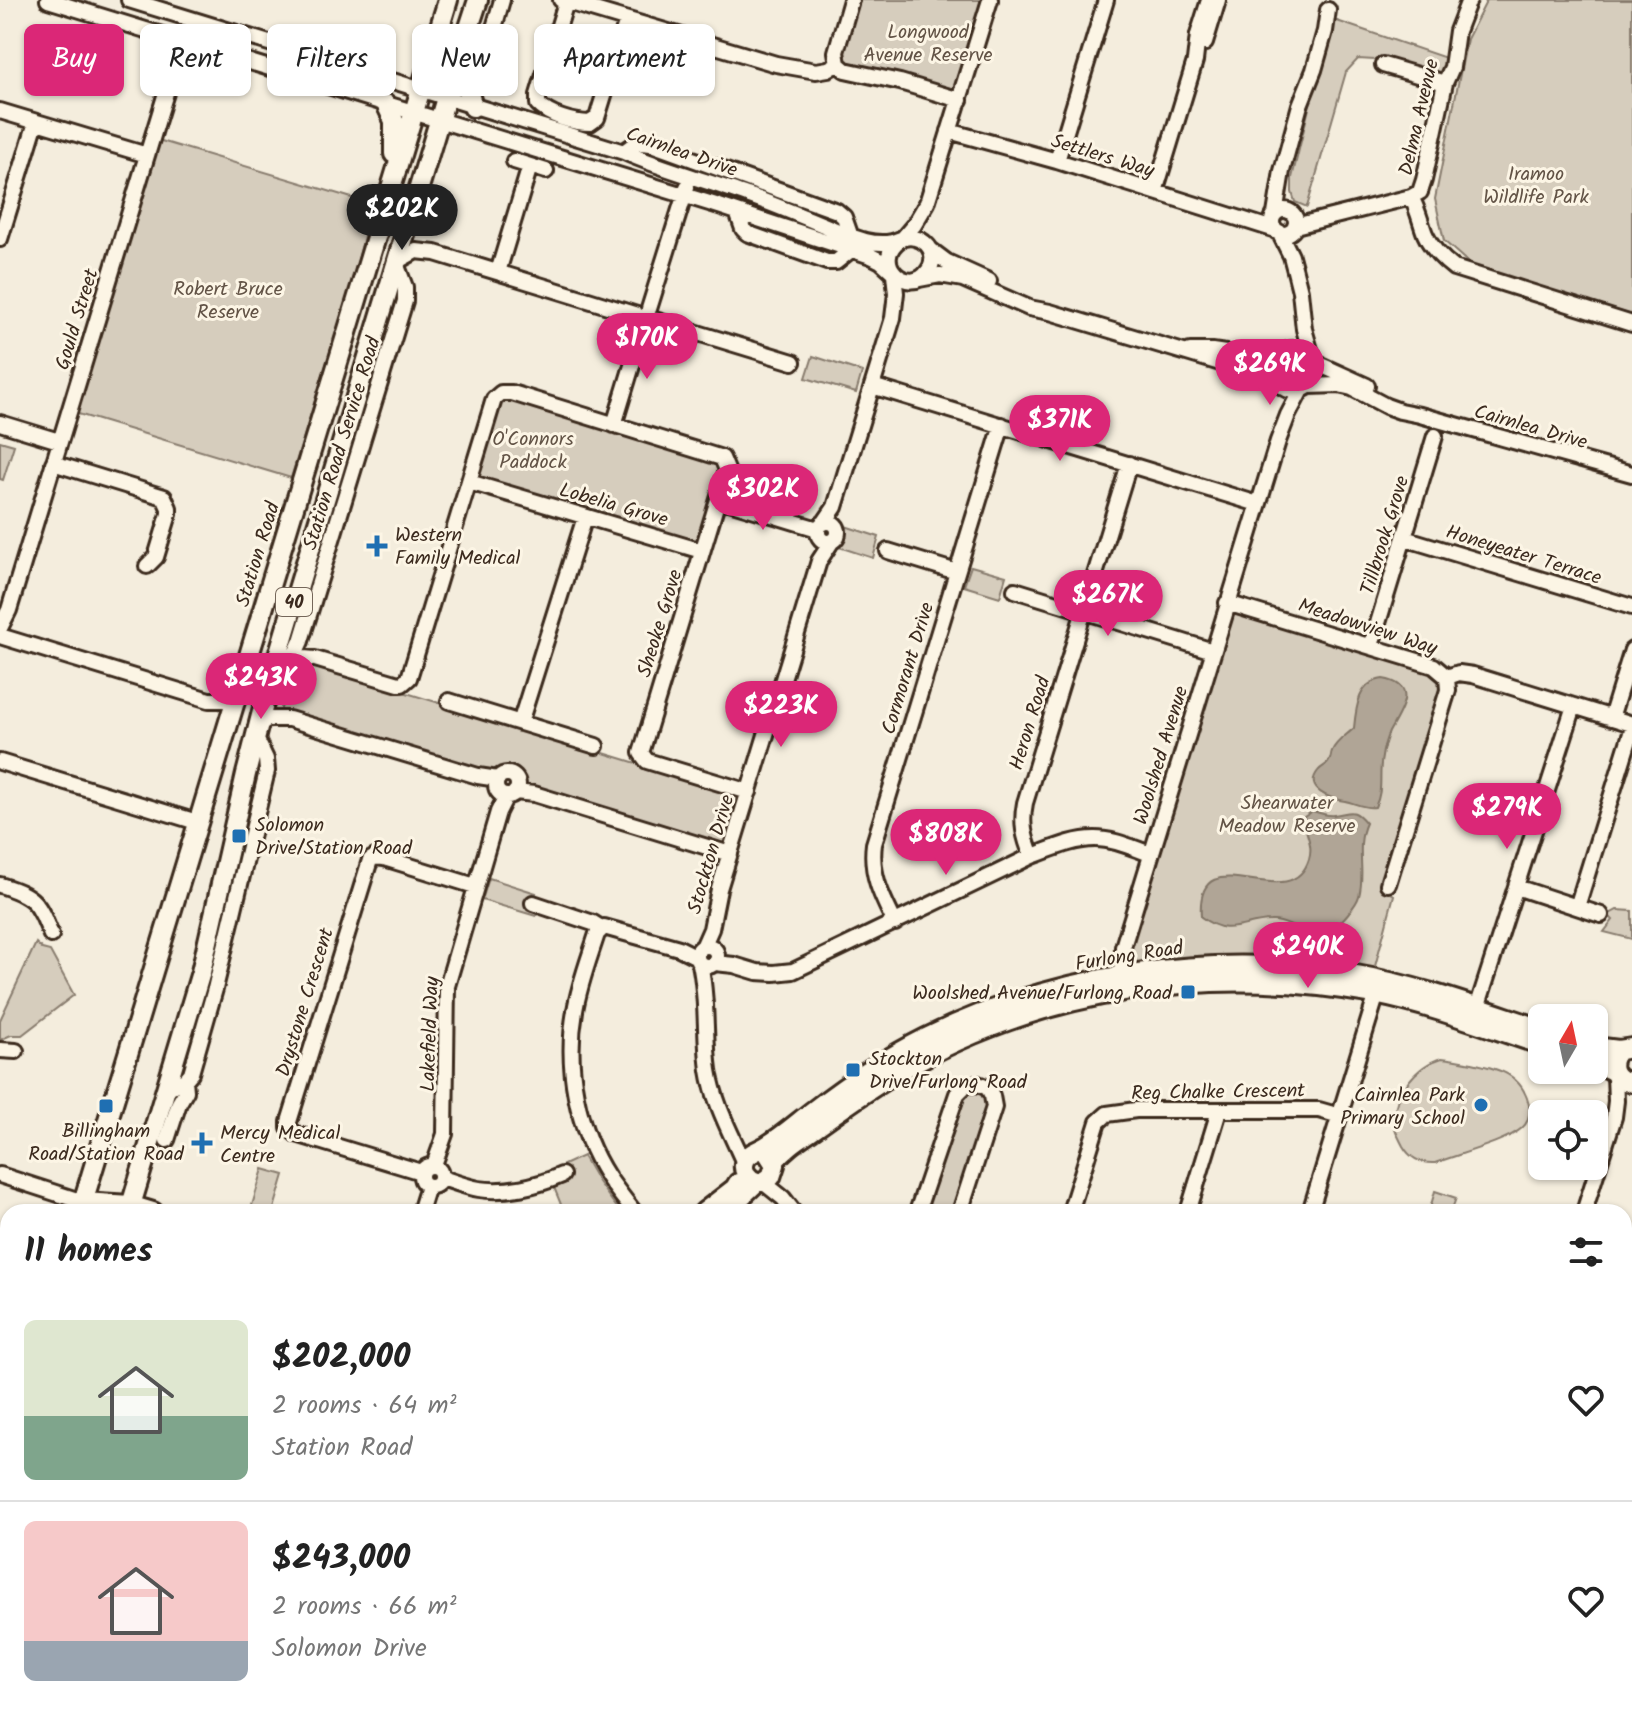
<!DOCTYPE html>
<html lang="en">
<head>
<meta charset="utf-8">
<style>
	body { margin:0; font-family:Kalam,sans-serif; background:#f6f6f6; color:#222; height:100vh; display:flex; flex-direction:column; font-size:30px; white-space:nowrap }
	* { box-sizing:border-box; margin:0 }
	p { font-size:26px; color:#767676 }
	.icon { flex:none; width:44px; height:44px; fill:none; stroke:currentColor; stroke-width:2; stroke-linecap:round; stroke-linejoin:round }
	.map { position:relative; flex:1; overflow:hidden }
	.sheet { position:absolute; left:0px; top:1204px; width:1632px; height:514px; display:flex; flex-direction:column; background:#fff; border-radius:24px 24px 0 0; box-shadow:0 2px 6px #0004 }
	.sheet>* { flex:none }
	.top-card { position:absolute; left:24px; top:24px; width:800px; height:72px; display:flex; gap:16px }
	.needle { width:52px; rotate:9deg }
	.tools { position:absolute; left:1528px; top:1004px; display:grid; gap:16px }
	.tools a { display:grid; place-items:center; width:80px; height:80px; border-radius:12px; background:#fff; box-shadow:0 2px 6px #0004; font-size:40px }
	.price { position:absolute; translate:-50% -68px; padding:0 18px; border-radius:28px; background:#db2777; color:#fff; font-size:26px; line-height:52px; filter:drop-shadow(0 2px 4px #0008) }
	.price::after { content:''; position:absolute; left:50%; top:48px; width:24px; height:18px; margin-left:-12px; background:inherit; clip-path:polygon(0 0,100% 0,50% 100%) }
	.price.active { background:#222; color:#fff }
	ul { padding:0; list-style:none }
	li { display:flex; align-items:center; gap:24px; height:200px; padding:0 24px }
	li+li { border-top:2px solid #e0e0e0 }
	li span { display:grid; place-items:center; flex:none; width:224px; height:160px; border-radius:12px; color:#555 }
	li>.icon { margin-inline-start:auto }
	span .icon { width:96px; height:96px; fill:#fffc; stroke-width:1 }
	li b { font-size:34px }
	h2 { display:flex; justify-content:space-between; align-items:center; height:96px; padding:0 24px; font-size:34px }
	.pill { padding:0 28px; border-radius:12px; background:#fff; box-shadow:0 2px 6px #0004; font-size:28px; line-height:72px }
	.pill.active { background:#db2777; color:#fff }
	.map>svg:first-child { display:block }
	.green { fill:#d6cdbd; stroke:#887c6e; stroke-width:2 }
	.water { fill:#b0a596; stroke:#817466; stroke-width:2 }
	.lines { fill:none; stroke-linecap:round; stroke-linejoin:round }
	.minor-casing { stroke:#3b2a1e; stroke-width:20 }
	.major-casing { stroke:#3b2a1e; stroke-width:24 }
	.minor { stroke:#fcf5e5; stroke-width:14 }
	.major { stroke:#fcf5e5; stroke-width:18 }
	.poi-dot { fill:#1f6fb2; stroke:#fcf5e5; stroke-width:3 }
	.labels { text-anchor:middle; stroke-width:6; stroke-linejoin:round; paint-order:stroke }
	.shield { fill:#fcf5e5; stroke:#75675a; stroke-width:2 }
	.shield-label { font-size:18px; font-weight:bold; fill:#3b2a1e }
	.park-label { font-size:20px; fill:#625346; stroke:#fcf5e5 }
	.street-label { font-size:20px; fill:#3b2a1e; stroke:#fcf5e5 }
	.poi-label { font-size:20px; fill:#3b2a1e; stroke:#fcf5e5; text-anchor:start }
</style>
</head>
<body>
<div class="map">
<svg width="1632" height="1717" viewBox="0 0 1632 1717">
	<rect width="100%" height="100%" fill="#f4eddd"/>
	<filter id="ink" filterUnits="userSpaceOnUse"><feTurbulence type="fractalNoise" baseFrequency=".0125" numOctaves="2"/><feDisplacementMap in="SourceGraphic" scale="16" xChannelSelector="R" yChannelSelector="G"/><feConvolveMatrix kernelMatrix="1 2 1 2 8 2 1 2 1" color-interpolation-filters="sRGB"/></filter>
	<g filter="url(#ink)">
		<!-- green -->
		<path class="green" d="M 857,0 L 985,0 L 958,86 L 951,91 L 850,65 L 843,56 L 845,36 Z
			M 1487,0 L 1632,0 L 1632,315 L 1472,266 L 1444,241 L 1435,199 L 1467,39 Z
			M 1337,21 L 1449,59 L 1443,76 L 1392,61 L 1358,59 L 1346,72 L 1307,207 L 1295,202 L 1292,192 L 1292,178 L 1329,26 Z
			M 158,140 L 372,204 L 356,268 L 291,478 L 75,413 Z
			M 813,356 L 862,372 L 856,393 L 806,378 Z
			M 513,398 L 719,463 L 723,470 L 698,544 L 478,477 L 500,405 L 504,399 Z
			M 0,441 L 14,445 L 3,480 L 0,479 Z
			M 845,526 L 879,537 L 873,558 L 839,547 L 846,538 Z
			M 971,566 L 1006,576 L 1000,597 L 964,586 Z
			M 1232,609 L 1433,670 L 1443,678 L 1444,688 L 1382,887 L 1394,895 L 1374,970 L 1303,959 L 1266,957 L 1158,964 L 1140,963 L 1130,960 L 1127,950 Z
			M 295,659 L 738,794 L 723,846 L 280,712 Z
			M 489,878 L 536,893 L 532,907 L 539,909 L 536,916 L 482,900 Z
			M 1617,910 L 1632,911 L 1632,939 L 1604,932 L 1613,920 L 1608,915 Z
			M 36,943 L 42,949 L 50,951 L 74,995 L 22,1035 L 11,1035 L 0,1040 L 0,1020 Z
			M 1442,1058 C 1452,1059 1462,1061 1472,1063 C 1499,1069 1522,1074 1529,1105 C 1530,1114 1529,1122 1522,1128 C 1508,1141 1456,1155 1435,1163 C 1420,1164 1410,1158 1403,1146 C 1399,1138 1394,1130 1394,1122 C 1392,1095 1417,1065 1442,1058 Z
			M 973,1089 L 985,1093 L 987,1103 L 953,1212 L 924,1212 L 963,1095 Z
			M 583,1156 L 598,1182 L 620,1212 L 564,1212 L 553,1185 L 557,1168 Z
			M 263,1169 L 284,1175 L 273,1212 L 250,1212 Z
			M 1435,1191 L 1456,1198 L 1451,1212 L 1429,1212 Z
			M 372,1710 L 514,1710 L 520,1717 L 392,1717 Z
			M 815,1710 L 1010,1710 L 1008,1717 L 808,1717 Z"/>
		<!-- water -->
		<path class="water" d="M 1383,679 C 1421,685 1399,713 1389,732 C 1386,739 1383,749 1382,757 C 1378,776 1384,789 1375,807 C 1365,809 1355,803 1345,801 C 1331,799 1303,790 1318,771 C 1321,767 1325,766 1328,763 C 1332,758 1330,756 1332,751 C 1336,741 1347,735 1354,728 C 1356,708 1358,682 1383,679 Z
			M 1313,811 C 1319,813 1327,816 1334,815 C 1351,813 1353,807 1366,823 C 1355,847 1366,872 1359,896 C 1357,904 1350,911 1345,917 C 1341,921 1337,927 1331,928 C 1323,930 1308,931 1300,929 C 1290,927 1283,920 1271,921 C 1241,922 1229,938 1201,917 C 1195,832 1290,920 1309,859 C 1314,842 1304,834 1304,817 Z"/>
		<g class="lines">
			<defs>
				<path id="minor" d="M 48,0 L 719,206 L 871,256 L 881,261 L 892,271
					M 129,0 L 624,152 C 664,170 706,180 747,195 C 777,205 808,219 838,231 C 855,238 873,246 892,242 C 900,240 906,235 915,238 C 923,240 930,246 932,254 C 933,260 932,266 928,271 C 910,298 868,262 901,239
					M 561,0 L 776,64 L 816,71 L 828,69 L 838,64
					M 851,0 L 836,52 L 838,64 L 845,70 L 900,82 L 960,100
					M 566,2 L 538,95 L 538,104 C 549,116 574,123 590,123 L 597,118 L 627,20
					M 1205,43 L 1218,0
					M 1383,65 L 1445,83
					M 481,73 L 502,0
					M 0,111 L 147,155
					M 949,131 L 1057,161 L 1276,230
					M 624,152 C 634,143 639,142 651,144 L 837,211 L 844,217 L 851,237
					M 514,161 L 546,171
					M 1057,161 L 1106,0
					M 1155,192 L 1195,61 L 1198,35 L 1209,0
					M 1411,197 C 1418,209 1420,221 1425,234 C 1431,248 1441,258 1454,268 L 1632,324
					M1272 222a12 12 0 1 1 24 0a12 12 0 1 1-24 0Z
					M 737,212 L 743,229 L 747,233 L 827,262 L 836,262 L 851,250
					M 1275,214 L 1282,171 L 1300,105 L 1314,70 L 1325,31 L 1328,10
					M 1295,226 L 1411,197 L 1420,192 L 1424,180 L 1445,83 L 1452,67 L 1457,31 L 1469,0
					M 1279,232 L 1291,256 L 1295,271 L 1300,291 L 1304,329 L 1312,357
					M 903,238 L 914,225 L 927,203 L 990,0
					M 0,239 L 36,122
					M 931,250 L 947,262 L 989,281
					M 398,261 L 416,251 L 435,253 L 637,315
					M 498,272 L 530,166
					M 919,279 L 940,275 L 963,279 L 1029,308 L 1050,312 L 1277,380
					M 649,309 L 687,187
					M 655,320 L 793,362
					M1274 370a21 21 0 1 1 42 0a21 21 0 1 1-42 0Z
					M 1190,351 L 1212,351 L 1246,356 L 1283,354
					M 1314,362 L 1367,386
					M 872,386 L 1258,504
					M 1309,386 L 1339,385 L 1352,388 L 1386,406 L 1400,411 L 1420,415 L 1632,474
					M 0,423 L 59,441
					M 614,425 L 644,326
					M 53,463 L 164,497 L 169,508 L 169,514 L 156,557 L 147,566
					M 469,482 L 702,551
					M 719,499 L 818,529
					M818 532a10 10 0 1 1 20 0a10 10 0 1 1-20 0Z
					M 824,523 L 835,507 L 893,318 L 896,293 L 894,274
					M 1404,538 L 1632,607
					M 888,551 L 957,572
					M 1015,590 L 1213,651
					M 1227,603 L 1434,666 L 1447,677 L 1459,673 L 1473,675 L 1632,724
					M 0,628 L 9,610 L 182,40
					M 0,636 L 209,700 L 226,700 L 237,696
					M 1371,646 L 1435,436
					M 291,657 L 315,659 L 399,684 L 402,684 L 409,678 L 494,399 L 501,393 L 512,393 L 722,458 L 727,470 L 641,753 L 647,761 L 749,792
					M 288,659 L 296,652 L 301,641 L 405,301 L 405,287 L 397,266
					M 449,701 L 596,746
					M 1611,718 L 1632,650
					M 520,723 L 585,517
					M 258,725 L 268,719 L 289,719 L 478,776 L 498,779
					M 0,762 L 197,822
					M496 785a11 11 0 1 1 22 0a11 11 0 1 1-22 0Z
					M 515,792 L 534,794 L 730,854
					M 1032,856 C 1024,837 1021,823 1025,803 L 1129,464
					M 1388,884 L 1448,690 L 1447,677
					M 0,885 C 35,896 38,902 51,935
					M 1516,887 L 1601,915
					M 533,903 L 593,923 L 601,928
					M 1577,907 L 1632,730
					M 895,923 C 882,897 870,874 874,844 L 1002,425
					M697 956a10 10 0 1 1 20 0a10 10 0 1 1-20 0Z
					M 703,947 L 711,929 L 719,889 L 819,561 L 832,541
					M 715,963 L 734,965 L 757,972 L 774,973 L 793,971 L 1032,856 C 1052,849 1073,839 1095,839 C 1114,839 1133,848 1151,854
					M 700,964 C 708,999 704,1034 709,1070 C 714,1103 731,1133 744,1163
					M 1125,985 L 1122,970 L 1123,947 L 1278,441 L 1288,415 L 1301,390
					M 1477,1008 L 1574,706
					M 0,1050 L 16,1051
					M 168,1088 L 185,1080 L 191,1073 L 215,989 L 267,771 L 266,759 L 255,736
					M 167,1140 L 179,1103 L 186,1091 L 185,1080
					M 434,1165 L 445,1134 L 447,986 L 498,812 L 506,796
					M421 1176a10 10 0 1 1 20 0a10 10 0 1 1-20 0Z
					M 421,1172 L 296,1134 L 289,1128 L 289,1122 L 370,860 L 375,857 L 384,858 L 475,886
					M 0,1175 L 83,1202
					M 442,1178 C 454,1182 467,1187 479,1189 C 506,1193 537,1186 562,1175
					M 763,1182 L 783,1198 L 794,1212
					M 420,1212 L 428,1186
					M 634,1212 C 625,1200 616,1189 608,1177 C 577,1129 565,1067 575,1011 C 579,985 589,959 597,934 L 604,927 L 679,948 L 697,957
					M 917,1212 L 957,1094 L 966,1085 L 978,1084 L 988,1088 L 992,1096 L 994,1107 L 960,1212
					M 1070,1212 L 1098,1122 L 1107,1114 L 1136,1110 L 1319,1110 L 1340,1116
					M 1188,1212 L 1219,1111
					M 1310,1212 L 1379,987
					M 1584,1212 L 1614,1117 L 1616,1101 L 1615,1075
					M 0,1316 L 8,1319
					M 1624,1331 L 1632,1334
					M 1624,1445 L 1632,1448
					M 1624,1576 L 1632,1579
					M 0,1658 L 7,1672 L 0,1699
					M 1624,1705 L 1631,1709 L 1632,1713
					M 361,1710 L 382,1717
					M 516,1710 L 521,1717
					M 228,1717 L 232,1710
					M 662,1717 L 663,1710
					M 797,1717 L 802,1710
					M 1013,1717 L 1015,1710
					M 1234,1717 L 1235,1710
					M 1332,1717 L 1334,1710"/>
				<path id="major" d="M 466,53 L 468,90 L 473,107
					M 386,104 L 394,121 L 394,154
					M 1594,1047 L 1619,1050
					M 1632,1048 L 1619,1050 C 1606,1064 1613,1082 1632,1082
					M 1594,1062 L 1613,1071
					M 774,1161 C 788,1145 799,1139 816,1127 C 842,1108 868,1090 896,1073 C 1040,988 1211,964 1374,994 C 1431,1005 1487,1027 1542,1045
					M 757,1182 C 748,1179 740,1170 746,1159 C 750,1152 760,1150 766,1146 C 783,1136 798,1122 814,1110 C 849,1083 886,1058 926,1038 C 1058,973 1211,951 1356,975 C 1420,986 1481,1009 1542,1029
					M 83,1202 L 130,1205 L 153,1212
					M 80,1212 L 448,0
					M 129,1212 L 201,972 L 246,774 L 267,692 L 446,98 L 478,0
					M 704,1212 L 735,1188 L 738,1183
					M 725,1212 L 757,1182 L 763,1182 L 771,1177 L 775,1165 L 768,1154
					M 0,1474 L 8,1448
					M 0,1643 L 8,1616"/>
			</defs>
			<!-- minor casing -->
			<use href="#minor" class="minor-casing"/>
			<!-- major casing -->
			<use href="#major" class="major-casing"/>
			<!-- minor -->
			<use href="#minor" class="minor"/>
			<!-- major -->
			<use href="#major" class="major"/>
		</g>
	</g>
	<!-- markers -->
	<g class="poi-dot">
		<path d="M373 534h8v8h8v8h-8v8h-8v-8h-8v-8h8z"/>
		<rect x="231" y="828" width="16" height="16" rx="4"/>
		<rect x="1180" y="984" width="16" height="16" rx="4"/>
		<rect x="845" y="1062" width="16" height="16" rx="4"/>
		<circle cx="1481" cy="1105" r="8"/>
		<rect x="98" y="1098" width="16" height="16" rx="4"/>
		<path d="M198 1131h8v8h8v8h-8v8h-8v-8h-8v-8h8z"/>
	</g>
	<g class="labels">
		<!-- shield labels -->
		<rect class="shield" x="276" y="588" width="36" height="28" rx="6"/>
		<g class="shield-label">
			<text x="294" y="608">40</text>
		</g>
		<!-- park labels -->
		<g class="park-label">
			<text x="928" y="38">Longwood<tspan x="928" dy="23">Avenue Reserve</tspan></text>
			<text x="1536" y="180">Iramoo<tspan x="1536" dy="23">Wildlife Park</tspan></text>
			<text x="228" y="295">Robert Bruce<tspan x="228" dy="23">Reserve</tspan></text>
			<text x="533" y="445">O'Connors<tspan x="533" dy="23">Paddock</tspan></text>
			<text x="1287" y="809">Shearwater<tspan x="1287" dy="23">Meadow Reserve</tspan></text>
		</g>
		<!-- street labels -->
		<g class="street-label">
			<text transform="translate(1418 117) rotate(-77)" y="7">Delma Avenue</text>
			<text transform="translate(682 151) rotate(19)" y="7">Cairnlea Drive</text>
			<text transform="translate(1103 155) rotate(17)" y="7">Settlers Way</text>
			<text transform="translate(76 319) rotate(-73)" y="7">Gould Street</text>
			<text transform="translate(1531 426) rotate(16)" y="7">Cairnlea Drive</text>
			<text transform="translate(341 443) rotate(-73)" y="7">Station Road Service Road</text>
			<text transform="translate(614 504) rotate(16)" y="7">Lobelia Grove</text>
			<text transform="translate(1384 535) rotate(-73)" y="7">Tillbrook Grove</text>
			<text transform="translate(257 554) rotate(-73)" y="7">Station Road</text>
			<text transform="translate(1524 554) rotate(17)" y="7">Honeyeater Terrace</text>
			<text transform="translate(659 623) rotate(-73)" y="7">Sheoke Grove</text>
			<text transform="translate(1368 626) rotate(18)" y="7">Meadowview Way</text>
			<text transform="translate(907 668) rotate(-73)" y="7">Cormorant Drive</text>
			<text transform="translate(1029 723) rotate(-73)" y="7">Heron Road</text>
			<text transform="translate(1160 755) rotate(-73)" y="7">Woolshed Avenue</text>
			<text transform="translate(710 854) rotate(-74)" y="7">Stockton Drive</text>
			<text transform="translate(1129 955) rotate(-9)" y="7">Furlong Road</text>
			<text transform="translate(304 1002) rotate(-73)" y="7">Drystone Crescent</text>
			<text transform="translate(429 1034) rotate(-88)" y="7">Lakefield Way</text>
			<text transform="translate(1218 1091) rotate(-1)" y="7">Reg Chalke Crescent</text>
		</g>
		<!-- poi labels -->
		<g class="poi-label">
			<text x="395" y="541">Western<tspan x="395" dy="23">Family Medical</tspan></text>
			<text x="255" y="831">Solomon<tspan x="255" dy="23">Drive/Station Road</tspan></text>
			<text x="1172" y="999" text-anchor="end">Woolshed Avenue/Furlong Road</text>
			<text x="869" y="1065">Stockton<tspan x="869" dy="23">Drive/Furlong Road</tspan></text>
			<text x="1465" y="1101" text-anchor="end">Cairnlea Park<tspan x="1465" dy="23">Primary School</tspan></text>
			<text x="106" y="1137" text-anchor="middle">Billingham<tspan x="106" dy="23">Road/Station Road</tspan></text>
			<text x="220" y="1139">Mercy Medical<tspan x="220" dy="23">Centre</tspan></text>
		</g>
	</g>
</svg>
<div class="tools">
<a><svg class="needle" viewBox="-14 -14 28 28"><path d="M0-13l5 13h-10z" fill="#e53935"/><path d="M0 13l5-13h-10z" fill="#767676"/></svg></a>
<a><svg class="icon" aria-label="locate" viewBox="0 0 24 24"><circle cx="12" cy="12" r="6"/><path d="M12 2v4M12 18v4M2 12h4M18 12h4"/></svg></a>
</div>
<b class="price active" style="left:402px;top:252px">$202K</b>
<b class="price" style="left:647px;top:381px">$170K</b>
<b class="price" style="left:1270px;top:407px">$269K</b>
<b class="price" style="left:1060px;top:463px">$371K</b>
<b class="price" style="left:763px;top:532px">$302K</b>
<b class="price" style="left:1108px;top:638px">$267K</b>
<b class="price" style="left:261px;top:721px">$243K</b>
<b class="price" style="left:781px;top:749px">$223K</b>
<b class="price" style="left:1507px;top:851px">$279K</b>
<b class="price" style="left:946px;top:877px">$808K</b>
<b class="price" style="left:1308px;top:990px">$240K</b>
<div class="top-card">
<a class="pill active">Buy</a>
<a class="pill">Rent</a>
<a class="pill">Filters</a>
<a class="pill">New</a>
<a class="pill">Apartment</a>
</div>
<section class="sheet">
<h2>11 homes<svg class="icon" aria-label="filters" viewBox="0 0 24 24"><path d="M4 7h16M4 17h16"/><circle cx="9" cy="7" r="2"/><circle cx="15" cy="17" r="2"/></svg></h2>
<ul>
<li><span style="background:linear-gradient(#dfe7d0 60%,#7fa58c 0)"><svg class="icon" aria-label="home" viewBox="0 0 24 24"><path d="M3 11l9-7 9 7M6 9v11h12V9"/></svg></span><div><b>$202,000</b><p>2 rooms · 64 m²</p><p>Station Road</p></div><svg class="icon" aria-label="heart" viewBox="0 0 24 24"><path d="M12 20l-8-8c-3-5 5-10 8-4 3-6 11-1 8 4z"/></svg></li>
<li><span style="background:linear-gradient(#f6c9c9 75%,#9aa5b1 0)"><svg class="icon" aria-label="home" viewBox="0 0 24 24"><path d="M3 11l9-7 9 7M6 9v11h12V9"/></svg></span><div><b>$243,000</b><p>2 rooms · 66 m²</p><p>Solomon Drive</p></div><svg class="icon" aria-label="heart" viewBox="0 0 24 24"><path d="M12 20l-8-8c-3-5 5-10 8-4 3-6 11-1 8 4z"/></svg></li>
</ul>
</section>
</div>
</body>
</html>
